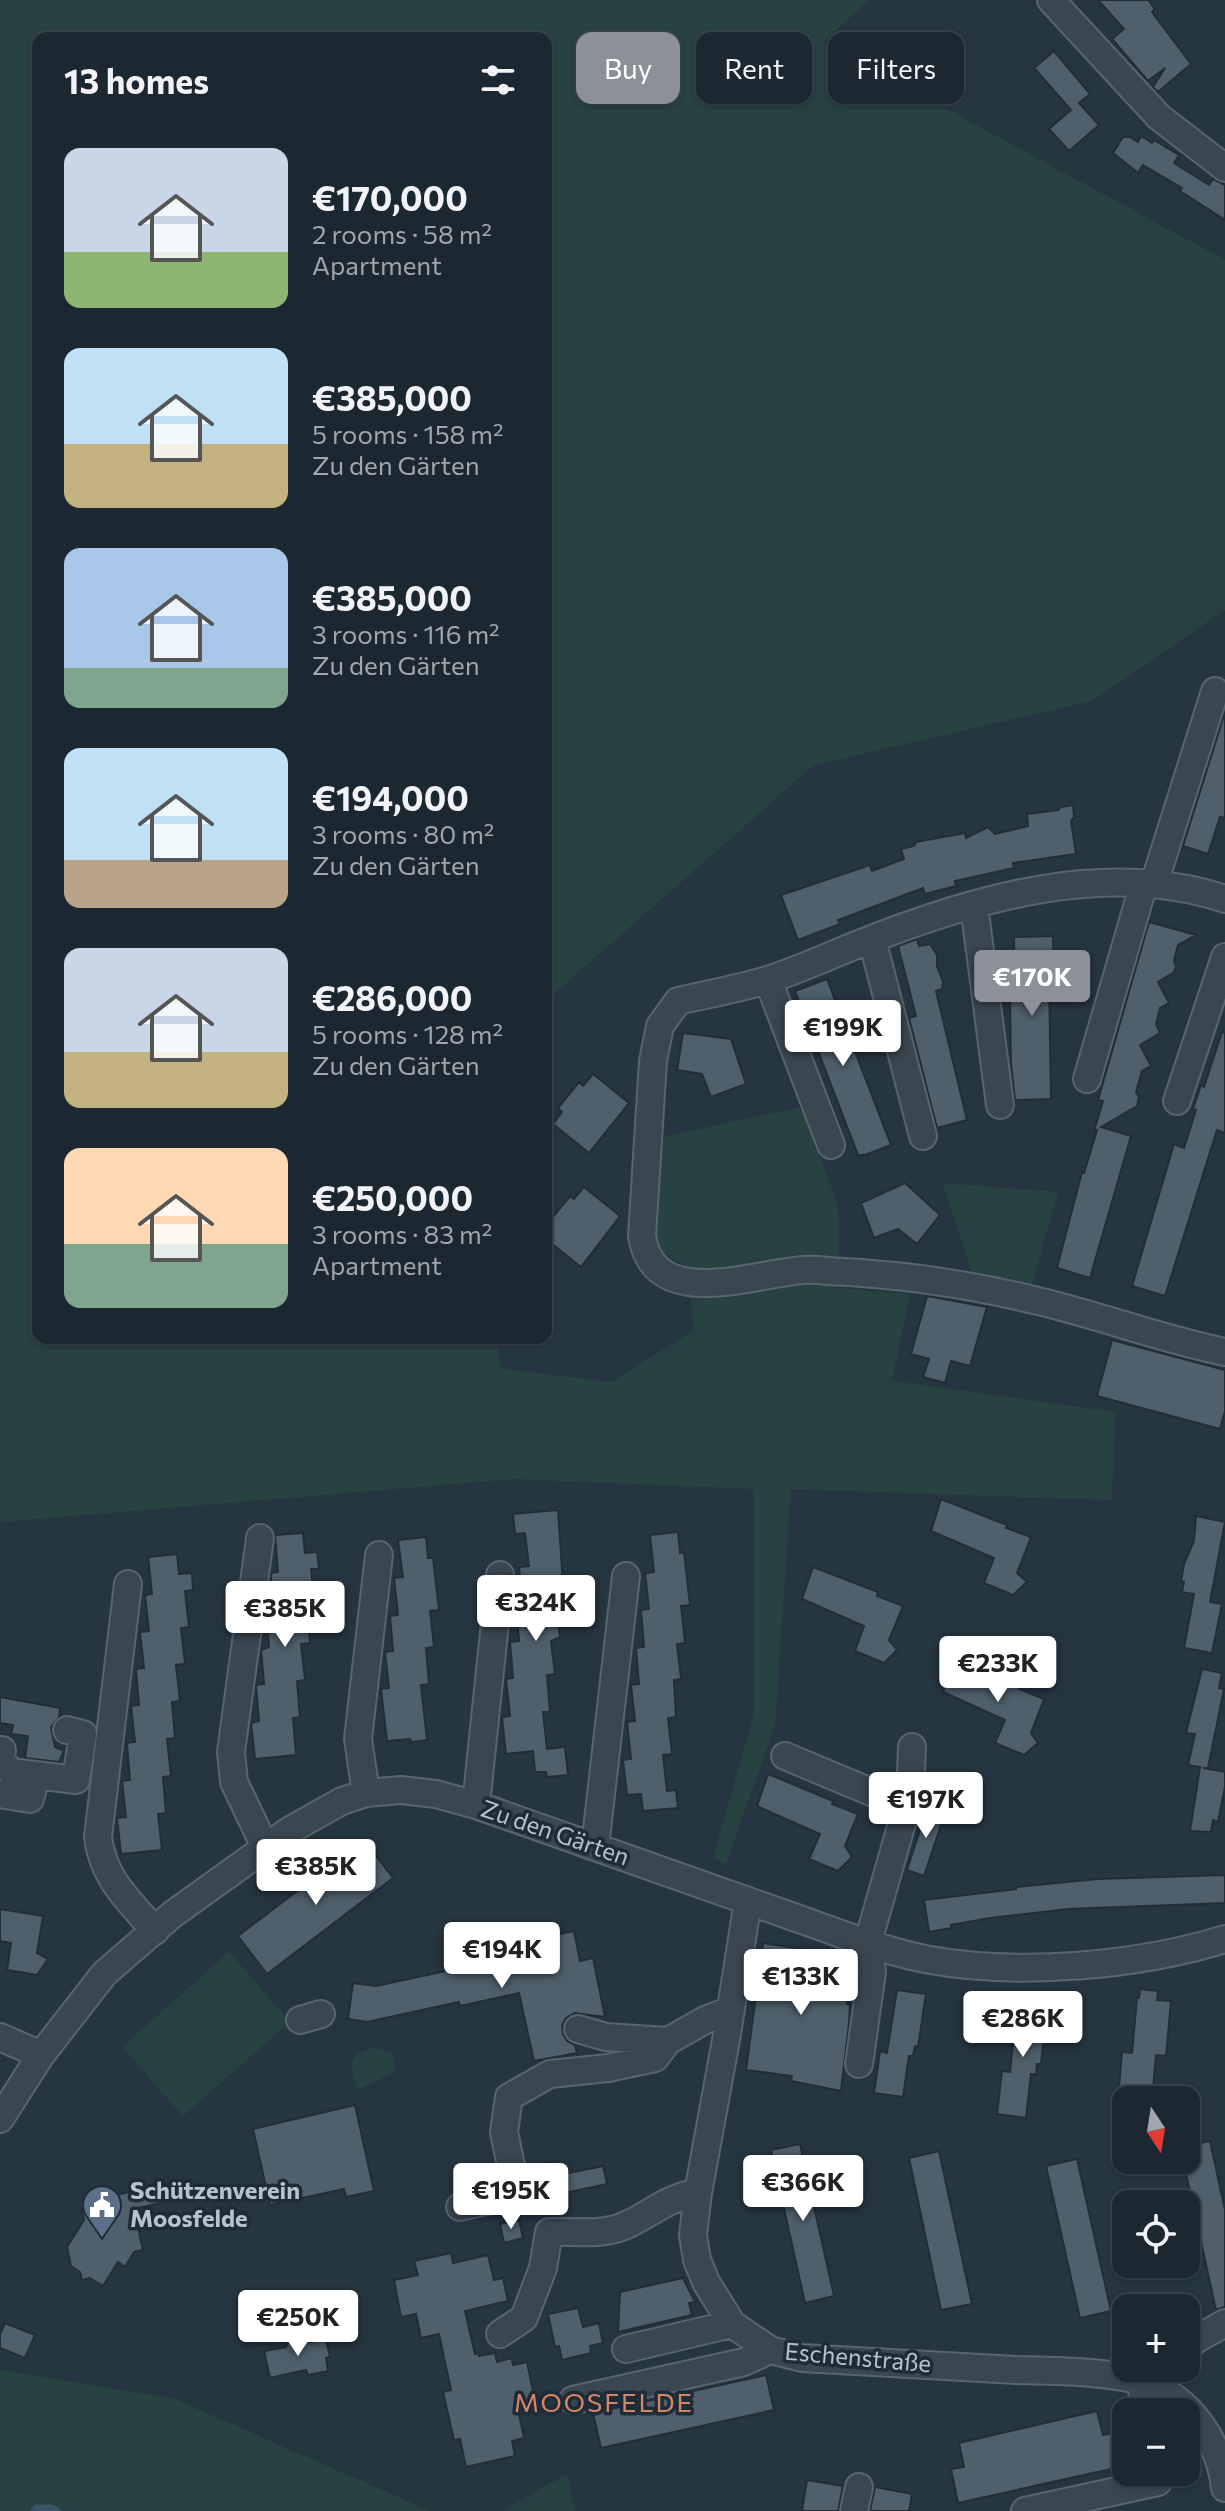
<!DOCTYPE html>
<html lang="en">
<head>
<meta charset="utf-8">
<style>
	body { margin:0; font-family:Commissioner,sans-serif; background:#253039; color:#f1f3f6; height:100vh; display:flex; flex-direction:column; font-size:30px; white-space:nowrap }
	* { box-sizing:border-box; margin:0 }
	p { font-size:26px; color:#a0a6ab }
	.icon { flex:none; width:44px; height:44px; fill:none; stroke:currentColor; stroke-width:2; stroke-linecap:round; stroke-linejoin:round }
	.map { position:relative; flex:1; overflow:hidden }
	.sheet { position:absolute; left:32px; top:32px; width:520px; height:1312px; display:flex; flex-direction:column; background:#1c2831; border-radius:16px; box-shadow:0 2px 6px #0004,0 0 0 2px #3a444d }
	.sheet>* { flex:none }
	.guide { position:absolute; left:576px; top:32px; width:528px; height:72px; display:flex; gap:16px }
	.needle { width:52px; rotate:168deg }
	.fabs { position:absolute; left:1112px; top:2086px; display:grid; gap:16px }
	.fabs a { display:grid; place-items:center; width:88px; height:88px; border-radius:16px; background:#1c2831; box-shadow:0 2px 6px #0004,0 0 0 2px #3a444d; font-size:40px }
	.price { position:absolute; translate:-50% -68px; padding:0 18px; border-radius:8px; background:#fff; color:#222; font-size:26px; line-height:52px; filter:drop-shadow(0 2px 4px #0008) }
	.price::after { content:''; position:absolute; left:50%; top:48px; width:24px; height:18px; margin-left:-12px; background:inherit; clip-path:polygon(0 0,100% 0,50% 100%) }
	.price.current { background:#8c9099; color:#fff }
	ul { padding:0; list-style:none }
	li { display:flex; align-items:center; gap:24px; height:200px; padding:0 32px }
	li span { display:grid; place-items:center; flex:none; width:224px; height:160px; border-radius:16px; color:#555 }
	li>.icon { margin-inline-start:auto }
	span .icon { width:96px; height:96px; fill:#fffc; stroke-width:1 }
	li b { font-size:34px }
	h2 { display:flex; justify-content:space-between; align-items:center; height:96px; padding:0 32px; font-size:34px }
	.tag { padding:0 28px; border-radius:16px; background:#1c2831; box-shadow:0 2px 6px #0004,0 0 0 2px #3a444d; font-size:28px; line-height:72px }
	.tag.current { background:#8c9099; color:#fff }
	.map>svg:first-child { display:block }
	.green { fill:#284241 }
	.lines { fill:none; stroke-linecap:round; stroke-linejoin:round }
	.stream { stroke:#3a5568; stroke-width:7 }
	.building { fill:#4f606c; stroke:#212e38; stroke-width:2 }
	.minor-casing { stroke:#58656e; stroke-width:30 }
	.minor { stroke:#3a4751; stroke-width:26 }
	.labels { text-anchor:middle; stroke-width:7; stroke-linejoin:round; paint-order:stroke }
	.street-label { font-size:24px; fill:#b7c2cb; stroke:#1f2c37 }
	.poi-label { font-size:24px; font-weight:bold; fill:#b7c2cb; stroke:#1f2c37; text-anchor:start }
	.neighbourhood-label { font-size:26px; letter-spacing:2px; fill:#d68668; stroke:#1f2c37 }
</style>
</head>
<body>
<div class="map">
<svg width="1225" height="2511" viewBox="0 0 1225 2511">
	<rect width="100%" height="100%" fill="#263641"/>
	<!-- green -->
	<path class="green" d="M 0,0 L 869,0 L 823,42 L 1225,260 L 1225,610 L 1091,701 L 814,765 L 546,1001 L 546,38 L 38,38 L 38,1338 L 497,1338 L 501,1369 L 612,1382 L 694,1330 L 687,1267 L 652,1246 L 654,1139 L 801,1107 L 838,1205 L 839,1288 L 910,1294 L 892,1381 L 1115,1412 L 1112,1500 L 791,1489 L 775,1725 L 726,1864 L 713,1858 L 754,1714 L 754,1489 L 514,1479 L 0,1522 Z
		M 942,1183 L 1058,1192 L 1031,1288 L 974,1279 Z
		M 229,1952 L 290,2022 L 183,2116 L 122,2047 Z
		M 372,2047 L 392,2053 L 396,2071 L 357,2090 L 351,2066 L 356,2054 Z
		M 0,2370 L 172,2398 L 430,2511 L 0,2511 Z
		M 567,2474 L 575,2511 L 506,2511 L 507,2508 Z"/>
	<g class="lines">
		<!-- stream -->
		<path class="stream" d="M 34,2511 L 37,2508 L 52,2508 L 57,2511"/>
	</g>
	<!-- building -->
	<path class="building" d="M 1098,0 L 1148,0 L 1155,9 L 1152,12 L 1191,64 L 1158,92 L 1153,87 L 1165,68 L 1148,81 L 1112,39 L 1124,29 Z
		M 1054,51 L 1090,94 L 1079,103 L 1099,125 L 1069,151 L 1049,129 L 1071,110 L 1034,68 Z
		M 1141,136 L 1152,143 L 1154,140 L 1179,155 L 1174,163 L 1209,185 L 1213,179 L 1225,185 L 1225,220 L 1180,191 L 1182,188 L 1143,165 L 1138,173 L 1113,153 L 1123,137 L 1130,137 L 1138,142 Z
		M 1225,712 L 1225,818 L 1220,817 L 1208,854 L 1183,846 Z
		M 1073,805 L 1074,817 L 1071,821 L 1076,854 L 1013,863 L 1014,868 L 955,881 L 956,886 L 925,894 L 923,888 L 838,920 L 840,924 L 798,940 L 781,895 L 870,865 L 872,871 L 904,859 L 901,849 L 914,846 L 916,842 L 965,833 L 966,838 L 988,827 L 995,834 L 1028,826 L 1027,814 L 1058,810 L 1061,807 Z
		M 1149,922 L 1196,935 L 1178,945 L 1174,961 L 1176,966 L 1174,972 L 1158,982 L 1169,1003 L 1160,1008 L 1156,1024 L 1160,1033 L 1140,1045 L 1151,1066 L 1142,1071 L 1136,1092 L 1139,1097 L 1137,1106 L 1101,1127 L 1131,1136 L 1090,1278 L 1057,1268 L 1082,1172 L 1084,1173 L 1097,1130 L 1094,1131 L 1103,1101 L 1098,1100 Z
		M 1053,936 L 1054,978 L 1049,978 L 1051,1099 L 1015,1100 L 1011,1064 L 1010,998 L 1015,998 L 1014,937 Z
		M 917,939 L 919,946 L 930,944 L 937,955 L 937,966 L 943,982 L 942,989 L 936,991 L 967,1120 L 937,1128 L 909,1018 L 916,1016 L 898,946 Z
		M 827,979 L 891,1145 L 865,1155 L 858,1155 L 795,991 Z
		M 1222,1032 L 1225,1033 L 1225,1133 L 1217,1130 L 1165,1296 L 1132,1286 L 1174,1144 L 1184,1148 L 1196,1110 L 1193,1109 L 1201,1085 L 1204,1087 Z
		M 683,1033 L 731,1039 L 746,1084 L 711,1097 L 702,1074 L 677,1070 Z
		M 593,1074 L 629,1103 L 589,1153 L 553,1124 L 562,1112 L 558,1108 L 579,1082 L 583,1086 Z
		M 905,1183 L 940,1215 L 917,1244 L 898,1229 L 874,1238 L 861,1203 Z
		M 584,1187 L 620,1216 L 581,1267 L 546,1239 L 546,1234 L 553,1225 L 549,1222 L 570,1196 L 574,1199 Z
		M 927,1296 L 987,1307 L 970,1366 L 951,1361 L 945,1383 L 923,1377 L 929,1359 L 911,1354 Z
		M 1112,1340 L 1225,1370 L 1225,1411 L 1220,1429 L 1097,1396 Z
		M 941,1499 L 1007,1525 L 1006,1528 L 1031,1537 L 1017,1573 L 1027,1582 L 1013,1595 L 984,1583 L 994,1558 L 931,1531 Z
		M 558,1510 L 564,1599 L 556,1600 L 560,1637 L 551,1641 L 555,1674 L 547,1675 L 550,1712 L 543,1712 L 547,1749 L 565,1747 L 568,1775 L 547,1777 L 546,1772 L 535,1772 L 533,1751 L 506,1754 L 502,1717 L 510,1716 L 506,1679 L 513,1678 L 510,1642 L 519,1641 L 516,1605 L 523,1604 L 519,1567 L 529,1566 L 525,1533 L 515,1534 L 513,1514 Z
		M 1196,1516 L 1225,1522 L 1210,1602 L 1222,1604 L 1212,1653 L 1184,1648 L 1194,1594 L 1182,1592 L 1184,1582 L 1181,1581 L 1184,1564 L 1194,1541 Z
		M 678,1532 L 680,1553 L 684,1552 L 690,1605 L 681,1606 L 685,1643 L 677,1644 L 681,1679 L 674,1680 L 676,1717 L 668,1718 L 672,1754 L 663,1755 L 667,1791 L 676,1790 L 678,1808 L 643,1811 L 641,1794 L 627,1795 L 623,1760 L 631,1759 L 627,1722 L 635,1721 L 631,1685 L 639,1684 L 636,1648 L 644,1647 L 641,1610 L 649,1609 L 645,1573 L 654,1572 L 650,1535 Z
		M 303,1533 L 305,1553 L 317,1552 L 319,1569 L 311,1569 L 315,1606 L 307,1607 L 310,1643 L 301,1644 L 305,1680 L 297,1681 L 300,1717 L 293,1718 L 296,1755 L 255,1759 L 251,1723 L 259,1721 L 256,1685 L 264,1684 L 261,1650 L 269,1647 L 266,1611 L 274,1610 L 271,1578 L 271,1573 L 278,1572 L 275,1535 Z
		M 426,1537 L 428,1558 L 433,1558 L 439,1610 L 430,1611 L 434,1647 L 426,1648 L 429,1684 L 421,1685 L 427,1740 L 411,1742 L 410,1739 L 387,1741 L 381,1689 L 389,1688 L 385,1652 L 393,1651 L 390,1616 L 398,1615 L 394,1578 L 403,1577 L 398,1540 Z
		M 177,1554 L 179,1574 L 192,1573 L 193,1590 L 185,1591 L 189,1627 L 181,1628 L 185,1664 L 176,1665 L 180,1701 L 172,1702 L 175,1738 L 167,1739 L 171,1776 L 163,1777 L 166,1813 L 158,1814 L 162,1850 L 121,1854 L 117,1818 L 126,1817 L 122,1781 L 130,1780 L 127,1743 L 135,1742 L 131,1706 L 139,1705 L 136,1669 L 144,1668 L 140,1632 L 149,1631 L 145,1595 L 152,1594 L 148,1557 Z
		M 813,1567 L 878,1592 L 877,1596 L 903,1606 L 889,1640 L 897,1650 L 884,1663 L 855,1651 L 864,1626 L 802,1599 Z
		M 954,1661 L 1020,1686 L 1019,1689 L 1044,1699 L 1031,1733 L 1038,1743 L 1024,1755 L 995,1743 L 1005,1720 L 943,1692 Z
		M 1202,1669 L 1222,1673 L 1219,1688 L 1224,1689 L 1208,1768 L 1203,1768 L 1225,1772 L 1225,1787 L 1218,1822 L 1213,1820 L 1211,1832 L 1190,1831 L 1200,1767 L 1188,1765 L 1195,1734 L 1186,1733 Z
		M 0,1697 L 60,1708 L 59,1717 L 51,1727 L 55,1747 L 64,1751 L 59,1762 L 25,1758 L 28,1736 L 11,1734 L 13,1725 L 0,1723 Z
		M 768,1774 L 833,1801 L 832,1804 L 858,1814 L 845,1846 L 852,1857 L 838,1871 L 809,1859 L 820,1834 L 757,1806 Z
		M 928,1805 L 946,1810 L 924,1876 L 907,1870 Z
		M 364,1840 L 393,1878 L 267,1974 L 238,1936 Z
		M 1225,1875 L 1225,1903 L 1068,1909 L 990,1918 L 951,1925 L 952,1928 L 929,1932 L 924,1900 L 1016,1889 L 1016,1887 L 1098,1879 Z
		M 0,1909 L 43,1916 L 37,1953 L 48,1959 L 37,1975 L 7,1970 L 11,1943 L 0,1941 Z
		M 574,1931 L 580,1961 L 593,1958 L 605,2017 L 575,2013 L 566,2018 L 562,2025 L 563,2034 L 567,2041 L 575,2045 L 577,2053 L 534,2061 L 519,1993 L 460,2006 L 459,2002 L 367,2022 L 348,2019 L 353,1983 L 376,1986 L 507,1958 L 504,1945 Z
		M 763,1943 L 810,1950 L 810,1955 L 854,1962 L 847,2004 L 850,2005 L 849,2023 L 841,2091 L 791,2081 L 792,2076 L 746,2070 Z
		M 1140,1989 L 1158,1991 L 1157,2000 L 1171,2001 L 1166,2056 L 1156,2055 L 1152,2100 L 1118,2100 L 1122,2052 L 1132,2053 L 1137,1998 L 1139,1998 Z
		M 897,1990 L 926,1994 L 918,2047 L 915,2046 L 913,2056 L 909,2056 L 903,2097 L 874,2093 L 880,2051 L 887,2053 Z
		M 1029,1999 L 1048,2001 L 1041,2064 L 1037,2064 L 1036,2075 L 1031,2074 L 1026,2118 L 997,2114 L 1002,2071 L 1010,2072 L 1017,2007 L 1027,2009 Z
		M 355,2105 L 374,2191 L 346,2197 L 344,2189 L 270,2205 L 253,2129 Z
		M 1210,2141 L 1225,2210 L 1225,2307 L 1216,2310 L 1183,2160 L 1186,2160 L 1186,2146 Z
		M 800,2144 L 834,2296 L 805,2303 L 771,2150 Z
		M 939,2151 L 972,2304 L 941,2310 L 909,2158 Z
		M 1077,2159 L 1111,2311 L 1080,2318 L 1046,2166 Z
		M 556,2161 L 559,2175 L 603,2166 L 607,2184 L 532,2200 L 533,2191 L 528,2167 Z
		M 164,2184 L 169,2201 L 134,2209 L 143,2250 L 134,2252 L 125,2267 L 118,2262 L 103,2286 L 90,2278 L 82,2280 L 80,2272 L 71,2266 L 67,2247 L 84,2220 L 80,2203 Z
		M 519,2220 L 523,2238 L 504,2243 L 500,2224 Z
		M 451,2253 L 453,2263 L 488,2255 L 494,2280 L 503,2278 L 508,2301 L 465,2311 L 475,2354 L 478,2353 L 479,2356 L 495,2353 L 497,2362 L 512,2358 L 513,2365 L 527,2362 L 537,2410 L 519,2414 L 524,2438 L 512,2441 L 515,2456 L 466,2467 L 460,2439 L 454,2440 L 443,2392 L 451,2390 L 439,2334 L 421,2338 L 416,2314 L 401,2317 L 394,2280 L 418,2275 L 414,2261 Z
		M 683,2278 L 695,2302 L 689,2303 L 692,2315 L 618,2332 L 620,2292 Z
		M 578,2308 L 583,2327 L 599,2323 L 603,2343 L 590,2346 L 591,2353 L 562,2360 L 559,2346 L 555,2347 L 548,2314 Z
		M 5,2323 L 35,2335 L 25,2358 L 0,2348 L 0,2334 Z
		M 309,2336 L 310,2342 L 326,2339 L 330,2357 L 326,2358 L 328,2371 L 308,2375 L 306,2370 L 270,2378 L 264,2351 L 286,2347 L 288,2341 Z
		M 766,2375 L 774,2410 L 601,2448 L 593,2413 Z
		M 1097,2411 L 1103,2435 L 1112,2433 L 1120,2467 L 958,2503 L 951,2469 L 964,2467 L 959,2443 Z
		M 807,2480 L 843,2486 L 838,2511 L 802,2511 Z
		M 875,2487 L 912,2494 L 909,2511 L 870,2511 Z"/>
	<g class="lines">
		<defs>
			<path id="minor" d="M 1051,0 L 1159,117 L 1225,168
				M 1154,884 L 1215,691
				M 1225,899 C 1108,860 979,897 869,940 C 835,953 802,969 767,980 C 738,989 708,994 678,1001 L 660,1026 L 653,1061 L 642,1236 C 654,1313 754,1273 804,1270 C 812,1269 820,1270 828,1271 C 898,1274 969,1284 1038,1301 C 1101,1316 1162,1339 1225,1352
				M 974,905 L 1000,1105
				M 872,939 L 923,1136
				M 768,980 L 831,1145
				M 1087,1079 L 1144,883
				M 1177,1101 L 1225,957
				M 260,1538 L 231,1752 L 234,1782 L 265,1847
				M 128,1584 L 98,1837 C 103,1879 129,1900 155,1931
				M 0,1751 L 2,1750 L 1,1760 L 11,1772 L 76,1780 L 83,1734 L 67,1730
				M 785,1756 L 907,1807
				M 366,1793 L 358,1739 L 379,1555
				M 0,1794 L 30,1799 L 36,1776
				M 476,1805 L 500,1575
				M 595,1847 L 626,1576
				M 748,1901 L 726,2040 L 698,2193 L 693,2235 L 697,2260 L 706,2282 L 732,2324 L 770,2350 L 802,2358 C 874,2362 945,2366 1016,2370 C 1053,2371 1109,2371 1144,2382 C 1189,2397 1220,2441 1225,2488
				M 300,2020 L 321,2014
				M 578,2029 L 606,2037 L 668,2041 L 705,2020 L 731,2010
				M 0,2037 L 41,2055
				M 859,2064 L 872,1972 L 868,1942 L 910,1795 L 912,1747
				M 0,2119 L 41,2055 L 104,1974 L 173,1914 L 290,1830 L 342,1801 L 366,1793 L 401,1790 L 436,1794 L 476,1805 C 579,1841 682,1878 785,1914 C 829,1929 885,1952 930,1960 C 1021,1976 1137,1966 1225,1939
				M 460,2207 L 517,2194 L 504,2132 L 509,2097 L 550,2074 L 608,2068 L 655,2058 L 668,2041
				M 500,2334 L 524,2318 L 543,2268 L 549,2232 C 573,2231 601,2236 624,2226 C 651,2215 666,2197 698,2193
				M 626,2349 L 732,2324
				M 1186,2350 L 1195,2340 L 1225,2323
				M 1142,2382 L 1143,2412
				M 1163,2391 L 1163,2377 L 1170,2368
				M 573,2400 L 744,2362 L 770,2350
				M 854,2511 L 859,2487
				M 1025,2511 L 1158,2482 L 1155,2472"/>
		</defs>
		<!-- minor casing -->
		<use href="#minor" class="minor-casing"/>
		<!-- minor -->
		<use href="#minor" class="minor"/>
	</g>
	<!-- icons -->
	<defs>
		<symbol id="civic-pin" viewBox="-11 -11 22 30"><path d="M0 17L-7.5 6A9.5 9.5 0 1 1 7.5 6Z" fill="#5c6f8a" stroke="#1f2c37"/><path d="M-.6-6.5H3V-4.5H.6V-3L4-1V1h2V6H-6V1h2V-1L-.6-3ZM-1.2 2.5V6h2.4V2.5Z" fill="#fff"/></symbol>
	</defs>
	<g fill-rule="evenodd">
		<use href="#civic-pin" x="80" y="2183" width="44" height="60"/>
	</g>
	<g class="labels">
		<!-- street labels -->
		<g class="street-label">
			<text transform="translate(555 1833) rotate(19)" y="8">Zu den Gärten</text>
			<text transform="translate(858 2358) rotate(5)" y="8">Eschenstraße</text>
		</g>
		<!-- poi labels -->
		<g class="poi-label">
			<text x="130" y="2199">Schützenverein<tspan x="130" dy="28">Moosfelde</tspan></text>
		</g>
		<!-- neighbourhood labels -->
		<g class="neighbourhood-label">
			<text x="604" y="2412">MOOSFELDE</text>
		</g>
	</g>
</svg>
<div class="fabs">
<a><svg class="needle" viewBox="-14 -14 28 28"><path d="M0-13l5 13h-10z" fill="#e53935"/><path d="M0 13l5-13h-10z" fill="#a0a6ab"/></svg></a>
<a><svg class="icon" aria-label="locate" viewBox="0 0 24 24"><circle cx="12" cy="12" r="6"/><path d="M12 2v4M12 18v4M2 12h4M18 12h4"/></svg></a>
<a>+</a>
<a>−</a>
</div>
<b class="price current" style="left:1032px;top:1018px">€170K</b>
<b class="price" style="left:843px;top:1068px">€199K</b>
<b class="price" style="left:536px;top:1643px">€324K</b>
<b class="price" style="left:285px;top:1649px">€385K</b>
<b class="price" style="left:998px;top:1704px">€233K</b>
<b class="price" style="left:926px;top:1840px">€197K</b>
<b class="price" style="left:316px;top:1907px">€385K</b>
<b class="price" style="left:502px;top:1990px">€194K</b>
<b class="price" style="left:801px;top:2017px">€133K</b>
<b class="price" style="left:1023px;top:2059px">€286K</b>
<b class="price" style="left:803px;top:2223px">€366K</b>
<b class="price" style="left:511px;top:2231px">€195K</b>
<b class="price" style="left:298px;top:2358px">€250K</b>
<div class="guide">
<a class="tag current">Buy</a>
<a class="tag">Rent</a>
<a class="tag">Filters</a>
</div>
<section class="sheet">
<h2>13 homes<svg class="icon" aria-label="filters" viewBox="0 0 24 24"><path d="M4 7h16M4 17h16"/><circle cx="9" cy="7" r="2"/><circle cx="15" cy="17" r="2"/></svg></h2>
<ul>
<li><span style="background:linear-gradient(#c9d6e8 65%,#8fb573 0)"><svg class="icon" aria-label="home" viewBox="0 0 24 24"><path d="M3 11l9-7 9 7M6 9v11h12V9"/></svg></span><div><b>€170,000</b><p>2 rooms · 58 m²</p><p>Apartment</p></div></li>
<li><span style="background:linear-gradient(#bfe0f5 60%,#c2b280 0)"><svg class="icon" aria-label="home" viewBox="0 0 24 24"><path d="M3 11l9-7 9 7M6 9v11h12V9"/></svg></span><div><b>€385,000</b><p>5 rooms · 158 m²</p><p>Zu den Gärten</p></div></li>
<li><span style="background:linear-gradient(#a9c7e8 75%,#7fa58c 0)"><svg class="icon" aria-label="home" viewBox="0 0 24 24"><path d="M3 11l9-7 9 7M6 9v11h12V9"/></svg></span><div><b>€385,000</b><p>3 rooms · 116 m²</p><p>Zu den Gärten</p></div></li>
<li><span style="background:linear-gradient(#bfe0f5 70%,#b9a48a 0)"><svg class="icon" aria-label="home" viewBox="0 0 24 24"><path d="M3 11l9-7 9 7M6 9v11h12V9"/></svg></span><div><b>€194,000</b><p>3 rooms · 80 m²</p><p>Zu den Gärten</p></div></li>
<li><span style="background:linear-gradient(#c9d6e8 65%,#c2b280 0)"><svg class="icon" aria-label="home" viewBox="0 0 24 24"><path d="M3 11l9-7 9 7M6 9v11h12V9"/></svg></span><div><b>€286,000</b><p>5 rooms · 128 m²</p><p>Zu den Gärten</p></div></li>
<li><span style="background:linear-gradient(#ffd9b3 60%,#7fa58c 0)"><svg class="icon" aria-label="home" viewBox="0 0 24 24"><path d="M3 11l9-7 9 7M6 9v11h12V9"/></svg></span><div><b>€250,000</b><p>3 rooms · 83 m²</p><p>Apartment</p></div></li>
</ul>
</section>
</div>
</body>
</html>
